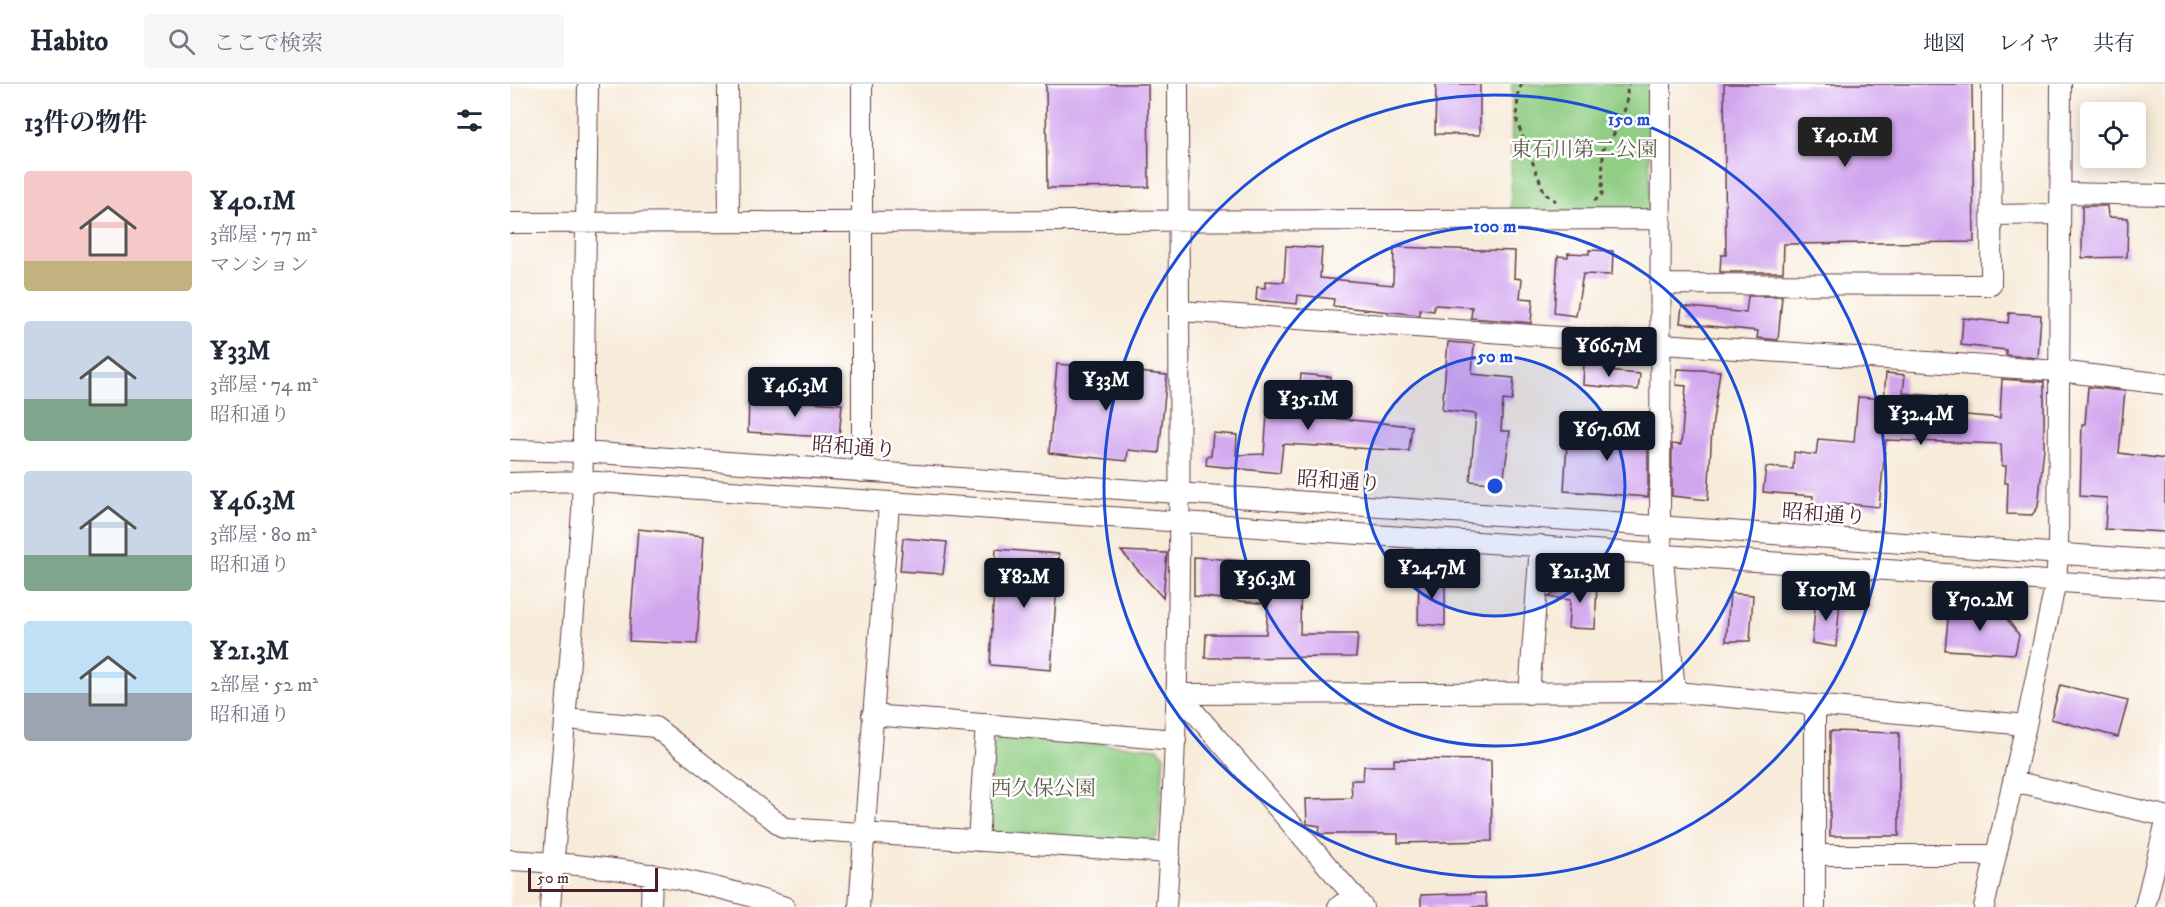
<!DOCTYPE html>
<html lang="ja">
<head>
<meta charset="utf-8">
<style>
	body { margin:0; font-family:"IM FELL DW Pica","Noto Serif JP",serif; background:#f6f6f7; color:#1f2937; height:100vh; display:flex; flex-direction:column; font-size:22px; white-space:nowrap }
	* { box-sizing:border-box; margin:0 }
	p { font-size:20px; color:#747a83 }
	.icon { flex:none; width:33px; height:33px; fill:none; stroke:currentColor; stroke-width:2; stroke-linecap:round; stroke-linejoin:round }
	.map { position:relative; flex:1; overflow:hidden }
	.drawer { display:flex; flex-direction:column; background:#fff; width:510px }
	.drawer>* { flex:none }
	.fabs { position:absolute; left:1570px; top:18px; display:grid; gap:12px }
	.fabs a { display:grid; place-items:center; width:66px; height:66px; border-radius:6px; background:#fff; box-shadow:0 3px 15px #0003; font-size:30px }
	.scale { position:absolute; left:18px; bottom:15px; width:130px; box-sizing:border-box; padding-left:6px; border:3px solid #4a1f2b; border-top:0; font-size:16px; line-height:21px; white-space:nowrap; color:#4a1f2b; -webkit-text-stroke:4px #fff; paint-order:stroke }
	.price { position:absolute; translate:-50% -51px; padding:0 14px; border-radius:6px; background:#111827; color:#fff; font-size:20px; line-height:39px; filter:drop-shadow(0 2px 3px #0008) }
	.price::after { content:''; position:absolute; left:50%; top:36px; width:18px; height:14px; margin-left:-9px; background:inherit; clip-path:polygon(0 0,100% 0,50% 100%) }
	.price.selected { background:#222; color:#fff }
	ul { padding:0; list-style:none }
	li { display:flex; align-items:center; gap:18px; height:150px; padding:0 24px }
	li span { display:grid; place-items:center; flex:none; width:168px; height:120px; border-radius:6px; color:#555 }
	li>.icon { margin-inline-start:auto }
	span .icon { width:72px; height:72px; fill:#fffc; stroke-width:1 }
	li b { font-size:26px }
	h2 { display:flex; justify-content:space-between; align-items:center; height:72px; padding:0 24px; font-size:26px }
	header { display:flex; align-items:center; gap:36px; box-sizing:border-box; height:84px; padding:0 30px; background:#fff; border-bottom:2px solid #e0e1e3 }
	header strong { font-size:28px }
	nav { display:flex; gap:33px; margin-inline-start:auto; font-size:21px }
	.search { width:420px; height:54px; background:#f6f6f7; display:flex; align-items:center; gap:15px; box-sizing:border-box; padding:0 21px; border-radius:6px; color:#747a83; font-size:22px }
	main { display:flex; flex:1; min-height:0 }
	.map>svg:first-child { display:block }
	.green { fill:#91ce84; stroke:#6e7658; stroke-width:1.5 }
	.building { fill:#d1a6ee }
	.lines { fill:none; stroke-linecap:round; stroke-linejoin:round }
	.minor-casing { stroke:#643e45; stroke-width:22 }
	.path { stroke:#643e45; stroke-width:3; stroke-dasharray:4.5 4.5; stroke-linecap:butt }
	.minor { stroke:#fff; stroke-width:20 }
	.ring { fill:none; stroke:#1d4ed8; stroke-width:3 }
	.labels { text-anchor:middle; stroke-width:5; stroke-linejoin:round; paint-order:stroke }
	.park-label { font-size:21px; fill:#635c4a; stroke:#fff }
	.street-label { font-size:21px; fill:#4a1f2b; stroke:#fff }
	.centre { fill:#1d4ed8; stroke:#fff; stroke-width:3 }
	.ring-label { font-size:18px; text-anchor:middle; font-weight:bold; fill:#1d4ed8; stroke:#fff; stroke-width:5; stroke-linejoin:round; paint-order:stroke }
</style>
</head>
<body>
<header>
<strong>Habito</strong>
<div class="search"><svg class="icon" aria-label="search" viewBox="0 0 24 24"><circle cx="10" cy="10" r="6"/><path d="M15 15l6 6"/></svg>ここで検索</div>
<nav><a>地図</a><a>レイヤ</a><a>共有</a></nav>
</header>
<main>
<section class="drawer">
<h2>13件の物件<svg class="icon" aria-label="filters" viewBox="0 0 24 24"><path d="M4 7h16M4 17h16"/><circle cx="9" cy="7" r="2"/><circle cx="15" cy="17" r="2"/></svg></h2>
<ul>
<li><span style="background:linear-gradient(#f6c9c9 75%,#c2b280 0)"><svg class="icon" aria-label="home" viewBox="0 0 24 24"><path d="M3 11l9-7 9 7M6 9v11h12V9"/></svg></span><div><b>¥40.1M</b><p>3部屋 · 77 m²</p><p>マンション</p></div></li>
<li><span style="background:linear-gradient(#c9d6e8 65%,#7fa58c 0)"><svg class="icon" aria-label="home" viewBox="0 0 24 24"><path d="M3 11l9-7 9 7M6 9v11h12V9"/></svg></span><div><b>¥33M</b><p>3部屋 · 74 m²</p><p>昭和通り</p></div></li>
<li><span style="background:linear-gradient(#c9d6e8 70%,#7fa58c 0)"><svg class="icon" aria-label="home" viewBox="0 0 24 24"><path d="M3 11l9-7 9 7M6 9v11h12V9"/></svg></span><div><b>¥46.3M</b><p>3部屋 · 80 m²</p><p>昭和通り</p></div></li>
<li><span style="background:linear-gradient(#bfe0f5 60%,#9aa5b1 0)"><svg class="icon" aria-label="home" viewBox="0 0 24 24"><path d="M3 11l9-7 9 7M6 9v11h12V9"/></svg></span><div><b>¥21.3M</b><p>2部屋 · 52 m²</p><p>昭和通り</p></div></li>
</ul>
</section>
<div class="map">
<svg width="1655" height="823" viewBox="0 0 1655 823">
	<rect width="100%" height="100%" fill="#fff"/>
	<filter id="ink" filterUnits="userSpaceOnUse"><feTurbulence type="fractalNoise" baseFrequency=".0167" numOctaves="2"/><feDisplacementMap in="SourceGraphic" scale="12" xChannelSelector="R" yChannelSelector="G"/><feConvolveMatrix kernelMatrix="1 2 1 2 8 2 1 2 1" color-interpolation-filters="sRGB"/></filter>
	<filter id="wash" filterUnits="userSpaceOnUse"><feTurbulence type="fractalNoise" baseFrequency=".008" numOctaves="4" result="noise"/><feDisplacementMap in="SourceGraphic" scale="24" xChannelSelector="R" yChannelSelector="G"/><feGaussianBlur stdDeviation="1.35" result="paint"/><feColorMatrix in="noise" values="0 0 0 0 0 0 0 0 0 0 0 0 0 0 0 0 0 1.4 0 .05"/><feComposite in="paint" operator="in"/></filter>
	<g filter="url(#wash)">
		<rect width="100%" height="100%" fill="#f7ebd9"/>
		<!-- green -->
		<path class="green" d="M 1002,0 L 1139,0 L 1140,124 L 1136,132 L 1001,129 Z
			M 485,651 L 648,664 L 654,671 L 648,752 L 639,760 L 477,750 Z"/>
		<g id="blocks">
			<!-- building -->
			<path class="building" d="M 536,0 L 638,0 L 639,103 L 537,104 Z
				M 926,0 L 970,0 L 970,51 L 925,50 Z
				M 1214,0 L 1462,0 L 1464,158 L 1274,160 L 1273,188 L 1210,188 L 1211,171 L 1216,171 Z
				M 1572,122 L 1597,122 L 1598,133 L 1618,134 L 1617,173 L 1572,174 Z
				M 776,162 L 812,164 L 810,194 L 883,201 L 884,163 L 1005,167 L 1004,194 L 1012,195 L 1010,214 L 1023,215 L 1021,239 L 961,234 L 962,223 L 924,221 L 924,227 L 910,225 L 910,231 L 823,222 L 824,215 L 788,211 L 787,220 L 746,216 L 747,203 L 755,204 L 755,197 L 774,198 Z
				M 1079,166 L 1103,167 L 1102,191 L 1073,190 L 1066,232 L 1044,229 L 1048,172 L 1058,173 L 1058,169 L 1079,170 Z
				M 1238,212 L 1272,212 L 1268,256 L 1247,254 L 1248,247 L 1170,239 L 1172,222 L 1236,229 Z
				M 1499,229 L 1531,231 L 1528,274 L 1496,271 L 1496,266 L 1451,261 L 1453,234 L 1498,239 Z
				M 938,258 L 964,260 L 962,290 L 1004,294 L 1002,317 L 993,316 L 991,347 L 1000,347 L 993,400 L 960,397 L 966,330 L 932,326 Z
				M 1074,278 L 1097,280 L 1096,287 L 1130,290 L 1128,306 L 1073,301 Z
				M 547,280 L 657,291 L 649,369 L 618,366 L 617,377 L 539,369 Z
				M 1167,285 L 1210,287 L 1202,344 L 1198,416 L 1162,412 L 1162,360 L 1171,361 L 1176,302 L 1166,301 Z
				M 1376,289 L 1395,291 L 1393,309 L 1436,313 L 1434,329 L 1490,334 L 1492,295 L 1534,298 L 1534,364 L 1528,423 L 1522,431 L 1497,430 L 1498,399 L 1495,399 L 1496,382 L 1492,382 L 1491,360 L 1376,356 L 1369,423 L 1331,419 L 1331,424 L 1302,421 L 1303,412 L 1253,408 L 1256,383 L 1283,385 L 1284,368 L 1306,371 L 1308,355 L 1344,358 L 1348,313 L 1374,315 Z
				M 791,290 L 821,293 L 819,323 L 822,323 L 821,334 L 902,342 L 899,367 L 773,360 L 770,389 L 696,381 L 697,372 L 701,372 L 703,349 L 727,351 L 726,371 L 754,370 L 758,319 L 788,322 Z
				M 1578,303 L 1615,307 L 1609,369 L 1655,375 L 1655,448 L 1595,445 L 1597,414 L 1570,412 L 1572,340 L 1575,340 Z
				M 239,314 L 332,320 L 329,354 L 238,348 Z
				M 1058,342 L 1138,348 L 1138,413 L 1054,407 Z
				M 128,445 L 194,452 L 187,560 L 119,557 Z
				M 393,454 L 437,458 L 433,490 L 390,487 Z
				M 486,465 L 549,470 L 541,586 L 480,581 Z
				M 611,467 L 657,469 L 653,514 Z
				M 684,473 L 748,478 L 791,478 L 790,550 L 848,550 L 846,573 L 695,574 L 696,550 L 756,550 L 758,520 L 684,512 Z
				M 909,489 L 935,491 L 935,542 L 908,540 Z
				M 1067,497 L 1087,501 L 1085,545 L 1058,544 L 1060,516 L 1038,513 Z
				M 1220,509 L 1243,511 L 1240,557 L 1216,557 Z
				M 1306,513 L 1330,517 L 1326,563 L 1302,559 Z
				M 1439,525 L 1491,527 L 1509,551 L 1505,570 L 1435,566 Z
				M 1550,601 L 1618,617 L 1608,653 L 1541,635 Z
				M 1320,647 L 1389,649 L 1389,752 L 1320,752 Z
				M 884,675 L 981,676 L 982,757 L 888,759 L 888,750 L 809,750 L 810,742 L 797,740 L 796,715 L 842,714 L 841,696 L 853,696 L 854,682 L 884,682 Z
				M 975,809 L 977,823 L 911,823 L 911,811 Z"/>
		</g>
	</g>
	<g filter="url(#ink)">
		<use href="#blocks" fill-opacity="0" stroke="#643e45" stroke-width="1.5"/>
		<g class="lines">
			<defs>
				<path id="minor" d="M 218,0 L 219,138
					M 352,0 L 352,388
					M 1151,0 L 1150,442 L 1165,608
					M 1550,109 L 1655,111
					M 1482,131 L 1550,130
					M 0,139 L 1150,135
					M 1151,200 L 1481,201 L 1482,0
					M 670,227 L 1549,287 L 1655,300
					M 0,366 L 73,368 L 1655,477
					M 0,399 L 72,397 L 1655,505
					M 669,610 L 1165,608 L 1516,641
					M 669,610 L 853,823
					M 1019,610 L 1030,461
					M 1305,621 L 1305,823
					M 362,631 L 666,656
					M 56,635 L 145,643 L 274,744 L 660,769
					M 1503,697 L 1655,732
					M 468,757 L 476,640
					M 1305,771 L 1486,771
					M 0,776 C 93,781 186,793 275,823
					M 40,823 L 72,428 L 78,0
					M 141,823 L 142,790
					M 349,823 L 379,420
					M 656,823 C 676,549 668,275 668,0
					M 828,823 L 844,811
					M 1474,823 L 1516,641 L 1546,497 L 1548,470 L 1551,0
					M 1635,823 L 1655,741"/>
			</defs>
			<!-- minor casing -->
			<use href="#minor" class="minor-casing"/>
			<!-- path -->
			<path class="path" d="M 1012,0 L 1008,7 L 1007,38 L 1035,110 L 1046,117
				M 1084,117 L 1092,111 L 1093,66 L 1110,41 L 1116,21 L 1118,0"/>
			<!-- minor -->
			<use href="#minor" class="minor"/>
		</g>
	</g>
	<!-- distance rings -->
	<circle cx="985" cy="402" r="130" fill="#1d4ed8" fill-opacity=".12"/>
	<g class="ring">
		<circle cx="985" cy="402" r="130"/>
		<circle cx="985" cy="402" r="260"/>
		<circle cx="985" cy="402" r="391"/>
	</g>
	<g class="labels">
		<!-- park labels -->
		<g class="park-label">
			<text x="1074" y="72">東石川第二公園</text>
			<text x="533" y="711">西久保公園</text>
		</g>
		<!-- street labels -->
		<g class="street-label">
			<text transform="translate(344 363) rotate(4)" y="7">昭和通り</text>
			<text transform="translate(829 397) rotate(4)" y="7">昭和通り</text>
			<text transform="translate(1314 430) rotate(4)" y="7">昭和通り</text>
		</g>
	</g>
	<circle cx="985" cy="402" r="9" class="centre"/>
	<g class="ring-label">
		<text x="1119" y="41">150 m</text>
		<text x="985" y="148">100 m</text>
		<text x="985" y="278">50 m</text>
	</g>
</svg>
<div class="fabs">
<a><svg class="icon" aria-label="locate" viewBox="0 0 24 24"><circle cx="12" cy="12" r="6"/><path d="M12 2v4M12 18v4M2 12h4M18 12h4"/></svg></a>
</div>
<div class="scale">50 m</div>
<b class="price selected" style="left:1335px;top:84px">¥40.1M</b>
<b class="price" style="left:1099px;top:294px">¥66.7M</b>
<b class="price" style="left:596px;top:328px">¥33M</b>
<b class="price" style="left:285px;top:334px">¥46.3M</b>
<b class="price" style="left:798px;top:347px">¥35.1M</b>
<b class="price" style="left:1411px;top:362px">¥32.4M</b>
<b class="price" style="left:1097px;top:378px">¥67.6M</b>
<b class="price" style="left:922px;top:516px">¥24.7M</b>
<b class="price" style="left:1070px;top:520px">¥21.3M</b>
<b class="price" style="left:514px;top:525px">¥82M</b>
<b class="price" style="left:755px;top:527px">¥36.3M</b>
<b class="price" style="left:1316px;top:538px">¥107M</b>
<b class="price" style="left:1470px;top:548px">¥70.2M</b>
</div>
</main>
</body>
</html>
